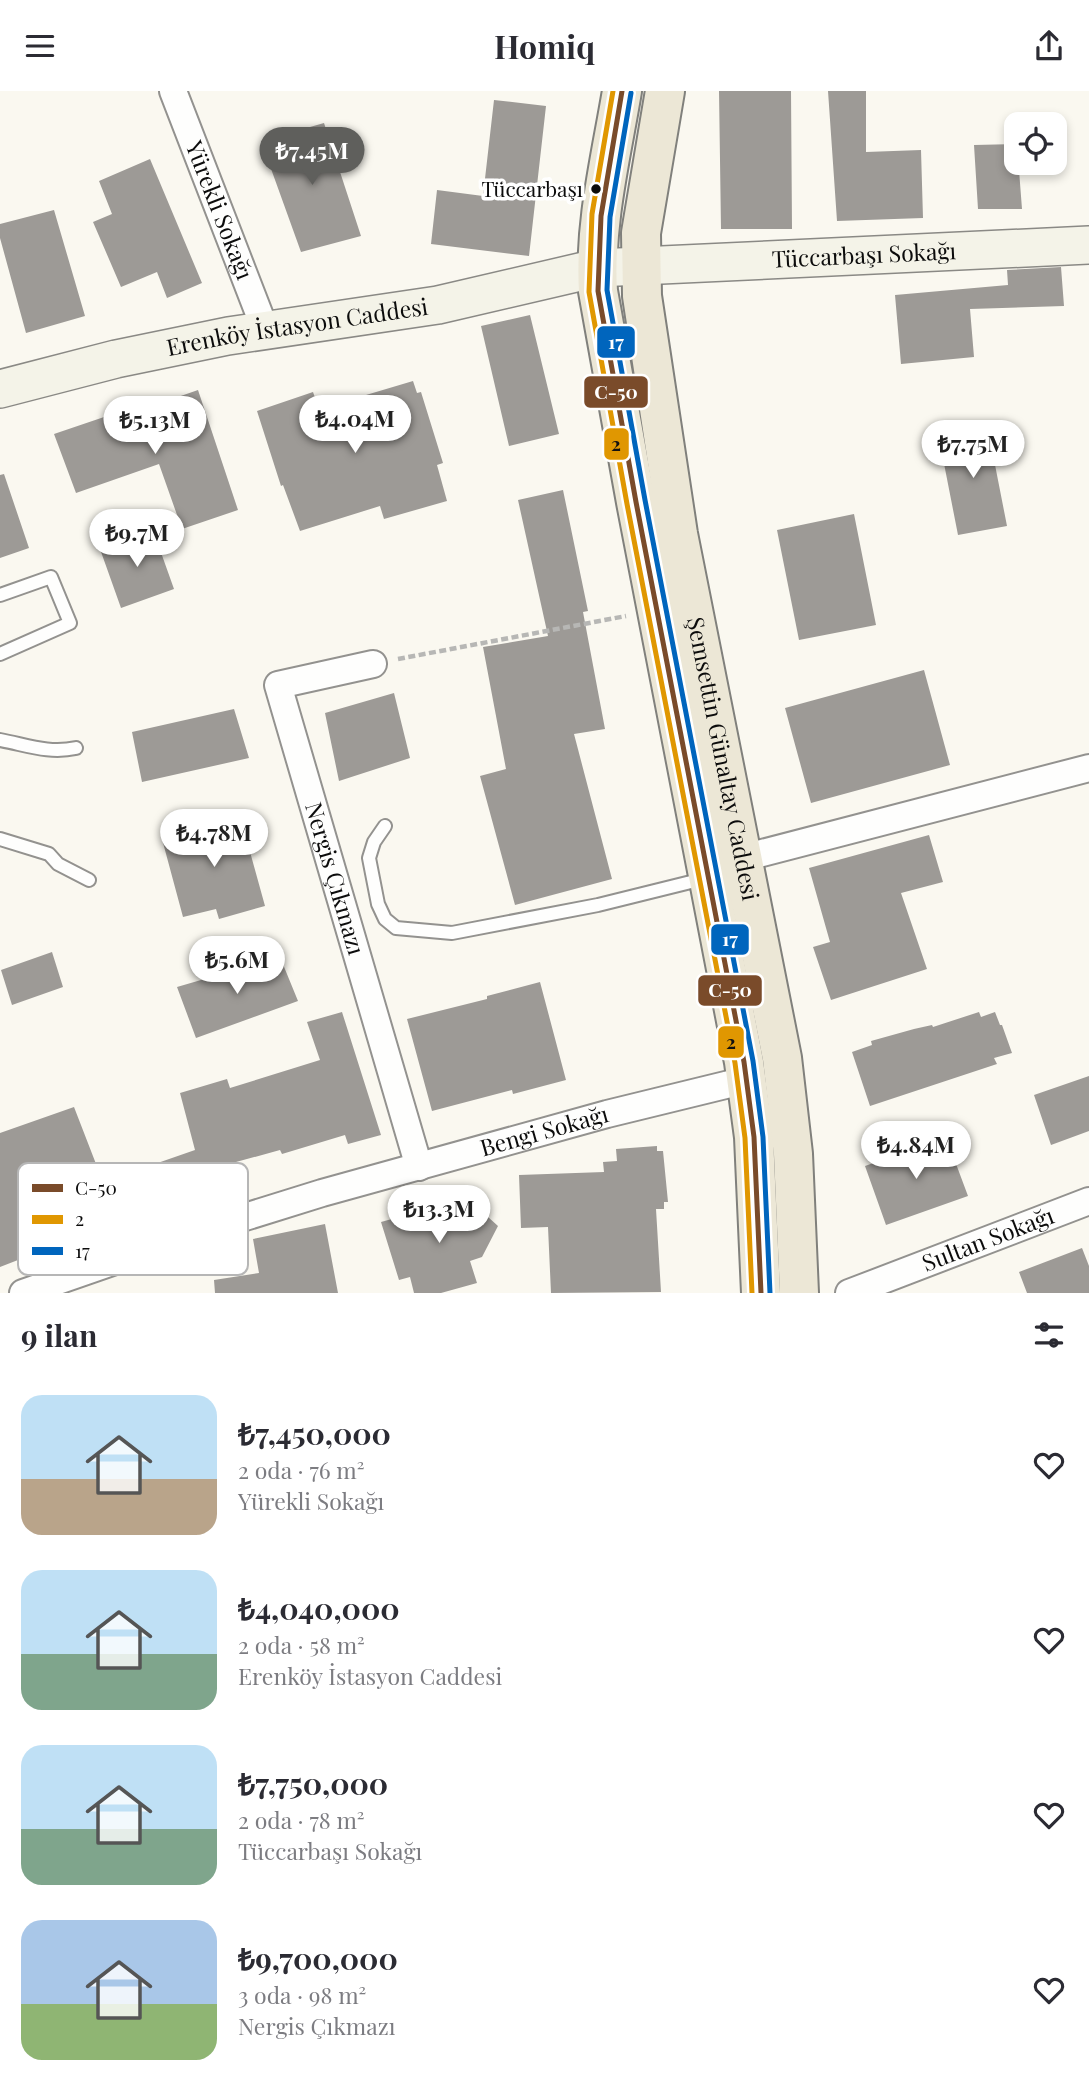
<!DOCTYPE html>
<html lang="tr">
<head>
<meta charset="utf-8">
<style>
	body { margin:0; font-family:"Playfair Display",serif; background:#f7f7f7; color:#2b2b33; height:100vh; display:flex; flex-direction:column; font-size:26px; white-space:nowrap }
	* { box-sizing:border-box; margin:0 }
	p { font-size:23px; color:#7c7c81 }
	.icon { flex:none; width:38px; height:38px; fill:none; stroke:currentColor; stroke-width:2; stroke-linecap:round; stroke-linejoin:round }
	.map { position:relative; height:1202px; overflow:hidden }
	.drawer { display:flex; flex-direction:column; background:#fff; flex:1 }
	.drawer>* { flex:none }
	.tools { position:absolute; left:1004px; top:21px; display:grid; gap:14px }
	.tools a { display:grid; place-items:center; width:63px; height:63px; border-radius:14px; background:#fff; box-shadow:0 4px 10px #0003; font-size:35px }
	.price { position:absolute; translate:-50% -60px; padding:0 16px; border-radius:24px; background:#fff; color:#222; font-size:23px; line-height:46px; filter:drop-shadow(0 2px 4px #0008) }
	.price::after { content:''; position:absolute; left:50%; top:42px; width:21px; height:16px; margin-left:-10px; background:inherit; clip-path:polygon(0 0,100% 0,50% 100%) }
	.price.active { background:#5f5f5c; color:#fff }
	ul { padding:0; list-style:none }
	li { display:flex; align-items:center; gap:21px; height:175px; padding:0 21px }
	li span { display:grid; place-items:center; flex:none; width:196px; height:140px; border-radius:21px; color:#555 }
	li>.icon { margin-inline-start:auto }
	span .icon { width:84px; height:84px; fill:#fffc; stroke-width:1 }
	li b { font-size:30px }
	h2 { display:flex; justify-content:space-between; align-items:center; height:84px; padding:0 21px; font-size:30px }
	header { display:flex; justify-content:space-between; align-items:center; height:91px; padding:0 21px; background:#fff; font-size:32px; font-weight:700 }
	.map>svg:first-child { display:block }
	.building { fill:#9d9a96 }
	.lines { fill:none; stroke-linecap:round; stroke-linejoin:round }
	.lane-casing { stroke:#93928f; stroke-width:16 }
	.street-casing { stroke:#93928f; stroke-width:30 }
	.secondary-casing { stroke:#8a8985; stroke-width:40 }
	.primary-casing { stroke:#80807c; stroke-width:42 }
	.path { stroke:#b7b7b5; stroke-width:4.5; stroke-dasharray:7 3.5; stroke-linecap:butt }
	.lane { stroke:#fefefd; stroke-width:12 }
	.street { stroke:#fefefd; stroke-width:26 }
	.secondary { stroke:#f4f3e8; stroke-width:37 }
	.primary { stroke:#ece7d6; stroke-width:38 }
	.bus-1-casing { stroke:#fff; stroke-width:10 }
	.bus-2-casing { stroke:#fff; stroke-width:10 }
	.bus-3-casing { stroke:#fff; stroke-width:10 }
	.bus-1 { stroke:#7a4b2a; stroke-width:5 }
	.bus-2 { stroke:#e09701; stroke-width:5 }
	.bus-3 { stroke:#0065bd; stroke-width:5 }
	.bus-dot { fill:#0c0c0c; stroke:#fff; stroke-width:2.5 }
	.labels { text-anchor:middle; stroke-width:7; stroke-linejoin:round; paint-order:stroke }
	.bus-label { font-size:21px; fill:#0c0c0c; stroke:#fff; text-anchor:end }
	.street-label { font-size:23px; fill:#0c0c0c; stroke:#fff }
	.key { fill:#fff; stroke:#b6b6b6; stroke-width:2 }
	.key-label { font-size:19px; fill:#0c0c0c }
	.line-badge { stroke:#fff; stroke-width:2.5 }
	.badge-label { font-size:19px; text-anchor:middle; font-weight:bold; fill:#fff }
	.pale-badge-label { font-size:19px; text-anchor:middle; font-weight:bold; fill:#111 }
</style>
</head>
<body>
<header><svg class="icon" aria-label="menu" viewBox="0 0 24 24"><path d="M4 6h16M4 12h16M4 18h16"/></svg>Homiq<svg class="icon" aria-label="share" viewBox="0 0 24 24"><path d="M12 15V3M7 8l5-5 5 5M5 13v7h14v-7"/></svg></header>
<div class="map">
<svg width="1089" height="1202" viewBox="0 0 1089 1202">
	<rect width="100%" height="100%" fill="#faf8f0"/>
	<!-- building -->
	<path class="building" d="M 719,0 L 791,0 L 792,138 L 721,138 Z
		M 828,0 L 866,0 L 866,61 L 921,59 L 923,127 L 837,130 Z
		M 494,9 L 546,15 L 529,165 L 431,153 L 437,99 L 483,105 Z
		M 324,32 L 361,145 L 301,161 L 261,50 Z
		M 1017,53 L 1022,118 L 978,118 L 974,54 Z
		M 150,68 L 202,192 L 167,207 L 157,181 L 121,196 L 93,131 L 112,123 L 99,90 Z
		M 54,119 L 85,225 L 26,242 L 0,147 L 0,133 Z
		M 1061,176 L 1064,215 L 970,218 L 974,266 L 901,273 L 895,204 L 1008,194 L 1007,179 Z
		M 530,224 L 559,343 L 509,355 L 481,235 Z
		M 413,290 L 417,302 L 421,301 L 443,372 L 437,374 L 447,410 L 384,428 L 380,415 L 300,440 L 283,394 L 281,395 L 257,320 L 313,301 L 319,318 Z
		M 198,299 L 238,419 L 182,438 L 159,373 L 76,402 L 54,343 L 107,325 L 109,330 Z
		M 987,333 L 1007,435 L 958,444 L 938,342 Z
		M 4,383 L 29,457 L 0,467 L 0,384 Z
		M 563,399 L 588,520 L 583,521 L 605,638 L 574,643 L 612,788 L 515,814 L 480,685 L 506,678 L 483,556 L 548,545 L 518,409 Z
		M 854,423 L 876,534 L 799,549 L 777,439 Z
		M 153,439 L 174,498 L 121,517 L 100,458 Z
		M 924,579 L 950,674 L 811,712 L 785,617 Z
		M 394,602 L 410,667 L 339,690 L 325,622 Z
		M 234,618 L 249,667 L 142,691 L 132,641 Z
		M 239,721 L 265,815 L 219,828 L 216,818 L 183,826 L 162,748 L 197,740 L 195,732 Z
		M 929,744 L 943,791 L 901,802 L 927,878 L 831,909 L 813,856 L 830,851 L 809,777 Z
		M 52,861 L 63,896 L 12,914 L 1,879 Z
		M 280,866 L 298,910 L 196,947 L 177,896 Z
		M 540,891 L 566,989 L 513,1003 L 512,999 L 432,1020 L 407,928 L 487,908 L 487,905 Z
		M 342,921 L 381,1044 L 348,1053 L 345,1044 L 282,1063 L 280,1059 L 167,1090 L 174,1114 L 54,1155 L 0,1176 L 0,1042 L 74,1016 L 103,1091 L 195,1059 L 180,1002 L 227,988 L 230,997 L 320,969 L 307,931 Z
		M 979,921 L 981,926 L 995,921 L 1000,934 L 1002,934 L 1012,962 L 994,967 L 997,973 L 870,1015 L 852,961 L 872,954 L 871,950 L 914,938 L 932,934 L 933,936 Z
		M 1089,985 L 1089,1040 L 1051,1054 L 1034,1004 Z
		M 946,1046 L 968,1105 L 886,1134 L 865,1075 Z
		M 657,1055 L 657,1060 L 663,1060 L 668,1111 L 664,1111 L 664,1118 L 656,1118 L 661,1201 L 551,1202 L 548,1136 L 521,1137 L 519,1084 L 604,1081 L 603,1071 L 617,1070 L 616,1058 Z
		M 467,1107 L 498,1135 L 482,1166 L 470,1170 L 477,1192 L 441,1202 L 414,1202 L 410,1186 L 399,1189 L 381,1131 Z
		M 325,1133 L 338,1202 L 215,1202 L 214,1189 L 259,1182 L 253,1148 Z
		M 1082,1157 L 1089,1175 L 1089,1202 L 1027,1202 L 1019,1181 Z"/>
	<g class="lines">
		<defs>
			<path id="lane" d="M 0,504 L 51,486 L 70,532 L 0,563
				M 0,649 C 27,654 49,663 76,657
				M 385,735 L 374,751 L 369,767 L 378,813 L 385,828 L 396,837 L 452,842 L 598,814 L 703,788
				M 0,748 L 49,763 L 58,773 L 89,789"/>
			<g id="street">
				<path id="s1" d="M 173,0 L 265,238"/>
				<path id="s2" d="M 373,573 L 278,594 L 419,1076"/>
				<path d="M 743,767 L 1089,677"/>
				<path id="s3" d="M 23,1202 L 216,1135 L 322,1102 L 607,1023 L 746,989"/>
				<path id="s4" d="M 849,1202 L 1089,1110"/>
			</g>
			<g id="secondary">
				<path id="s5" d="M 0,298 L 116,268 L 228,245 L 438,214 L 597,177 L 1089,154"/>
			</g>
			<g id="primary">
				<path d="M 622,0 C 611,66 594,133 598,200 L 636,411 L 744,971 L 754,1046 L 761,1202"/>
				<path id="s6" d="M 665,0 L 641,142 L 642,205 L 678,443 L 782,967 L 793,1063 L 799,1202"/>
			</g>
		</defs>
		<!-- lane casing -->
		<use href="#lane" class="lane-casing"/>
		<!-- street casing -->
		<use href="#street" class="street-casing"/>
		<!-- secondary casing -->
		<use href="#secondary" class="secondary-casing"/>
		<!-- primary casing -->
		<use href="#primary" class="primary-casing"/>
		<!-- path -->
		<path class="path" d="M 398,568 L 626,525"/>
		<!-- lane -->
		<use href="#lane" class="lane"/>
		<!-- street -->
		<use href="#street" class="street"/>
		<!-- secondary -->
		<use href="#secondary" class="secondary"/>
		<!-- primary -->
		<use href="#primary" class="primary"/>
		<defs>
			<path id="bus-1" d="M 622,0 L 601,125 L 598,200 L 636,411 L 744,971 L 754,1046 L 761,1202"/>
			<path id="bus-2" d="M 613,0 L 592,123 L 589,201 L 627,413 L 735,972 L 745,1047 L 752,1202"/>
			<path id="bus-3" d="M 631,2 L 610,126 L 607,199 L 645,409 L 753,970 L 763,1046 L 770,1202"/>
		</defs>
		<!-- bus-1 casing -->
		<use href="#bus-1" class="bus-1-casing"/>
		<!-- bus-2 casing -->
		<use href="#bus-2" class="bus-2-casing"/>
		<!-- bus-3 casing -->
		<use href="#bus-3" class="bus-3-casing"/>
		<!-- bus-1 -->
		<use href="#bus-1" class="bus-1"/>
		<!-- bus-2 -->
		<use href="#bus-2" class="bus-2"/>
		<!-- bus-3 -->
		<use href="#bus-3" class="bus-3"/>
	</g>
	<!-- markers -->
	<circle class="bus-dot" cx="596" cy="98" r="6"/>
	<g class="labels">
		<!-- bus labels -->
		<g class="bus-label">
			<text x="583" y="106">Tüccarbaşı</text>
		</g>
		<!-- street labels -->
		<g class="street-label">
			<text dy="8" stroke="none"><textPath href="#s1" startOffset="128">Yürekli Sokağı</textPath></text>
			<text dy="8" stroke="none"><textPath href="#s5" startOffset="877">Tüccarbaşı Sokağı</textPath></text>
			<text dy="8" stroke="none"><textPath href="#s5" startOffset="304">Erenköy İstasyon Caddesi</textPath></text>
			<text dy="8" stroke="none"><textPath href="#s6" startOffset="677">Şemsettin Günaltay Caddesi</textPath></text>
			<text dy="8" stroke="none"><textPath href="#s2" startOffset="299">Nergis Çıkmazı</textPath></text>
			<text dy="8" stroke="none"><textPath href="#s3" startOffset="546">Bengi Sokağı</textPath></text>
			<text dy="8" stroke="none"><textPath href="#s4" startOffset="149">Sultan Sokağı</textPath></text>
		</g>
	</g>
	<!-- legend -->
	<rect x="18" y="1072" width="230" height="112" rx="10" class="key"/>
	<rect x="32" y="1093" width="31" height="8" fill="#7a4b2a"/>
	<rect x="32" y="1124" width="31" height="9" fill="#e09701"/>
	<rect x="32" y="1156" width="31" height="8" fill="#0065bd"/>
	<g class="key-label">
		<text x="75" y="1104">C-50</text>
		<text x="75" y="1135">2</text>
		<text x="75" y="1167">17</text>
	</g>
	<g class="line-badge">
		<rect x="596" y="234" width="40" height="34" rx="7" fill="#0065bd"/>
		<rect x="583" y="284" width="66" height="34" rx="7" fill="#7a4b2a"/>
		<rect x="603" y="336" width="27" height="34" rx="7" fill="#e09701"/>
		<rect x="710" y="832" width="40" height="33" rx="7" fill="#0065bd"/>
		<rect x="697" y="883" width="66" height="33" rx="7" fill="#7a4b2a"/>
		<rect x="717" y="934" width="28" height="34" rx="7" fill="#e09701"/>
	</g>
	<g class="badge-label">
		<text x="616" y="258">17</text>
		<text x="616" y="308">C-50</text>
		<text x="730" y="855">17</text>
		<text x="730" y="906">C-50</text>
	</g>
	<g class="pale-badge-label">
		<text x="616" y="360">2</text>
		<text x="731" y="958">2</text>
	</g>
</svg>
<div class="tools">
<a><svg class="icon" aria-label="locate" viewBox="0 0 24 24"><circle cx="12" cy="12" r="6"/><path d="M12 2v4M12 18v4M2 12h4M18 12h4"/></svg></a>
</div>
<b class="price active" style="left:312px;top:96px">₺7.45M</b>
<b class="price" style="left:355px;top:364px">₺4.04M</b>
<b class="price" style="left:155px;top:365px">₺5.13M</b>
<b class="price" style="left:973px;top:389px">₺7.75M</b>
<b class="price" style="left:137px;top:478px">₺9.7M</b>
<b class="price" style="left:214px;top:778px">₺4.78M</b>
<b class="price" style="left:237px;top:905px">₺5.6M</b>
<b class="price" style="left:916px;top:1090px">₺4.84M</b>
<b class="price" style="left:439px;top:1154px">₺13.3M</b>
</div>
<section class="drawer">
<h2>9 ilan<svg class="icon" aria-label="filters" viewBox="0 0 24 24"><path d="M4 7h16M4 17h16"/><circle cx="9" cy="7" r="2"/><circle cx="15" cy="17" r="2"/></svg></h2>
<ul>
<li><span style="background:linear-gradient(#bfe0f5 60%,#b9a48a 0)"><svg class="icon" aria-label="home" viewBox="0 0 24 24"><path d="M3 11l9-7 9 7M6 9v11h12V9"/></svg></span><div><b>₺7,450,000</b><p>2 oda · 76 m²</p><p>Yürekli Sokağı</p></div><svg class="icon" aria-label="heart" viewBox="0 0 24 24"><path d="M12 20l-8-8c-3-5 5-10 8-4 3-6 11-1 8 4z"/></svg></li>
<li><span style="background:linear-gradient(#bfe0f5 60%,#7fa58c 0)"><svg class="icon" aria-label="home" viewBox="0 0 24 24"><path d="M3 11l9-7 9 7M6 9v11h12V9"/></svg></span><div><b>₺4,040,000</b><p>2 oda · 58 m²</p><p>Erenköy İstasyon Caddesi</p></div><svg class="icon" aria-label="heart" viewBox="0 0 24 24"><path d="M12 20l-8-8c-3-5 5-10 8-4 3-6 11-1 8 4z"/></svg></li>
<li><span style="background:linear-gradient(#bfe0f5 60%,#7fa58c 0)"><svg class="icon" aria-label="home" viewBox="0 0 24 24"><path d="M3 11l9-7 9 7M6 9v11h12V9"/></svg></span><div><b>₺7,750,000</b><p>2 oda · 78 m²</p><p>Tüccarbaşı Sokağı</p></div><svg class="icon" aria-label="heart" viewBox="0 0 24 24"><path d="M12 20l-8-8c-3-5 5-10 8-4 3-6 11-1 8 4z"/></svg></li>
<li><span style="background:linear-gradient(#a9c7e8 60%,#8fb573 0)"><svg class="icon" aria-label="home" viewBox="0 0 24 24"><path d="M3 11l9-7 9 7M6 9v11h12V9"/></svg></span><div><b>₺9,700,000</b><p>3 oda · 98 m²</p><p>Nergis Çıkmazı</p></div><svg class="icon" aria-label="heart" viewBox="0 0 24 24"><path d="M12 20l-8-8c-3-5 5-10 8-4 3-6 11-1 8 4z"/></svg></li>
</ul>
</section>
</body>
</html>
